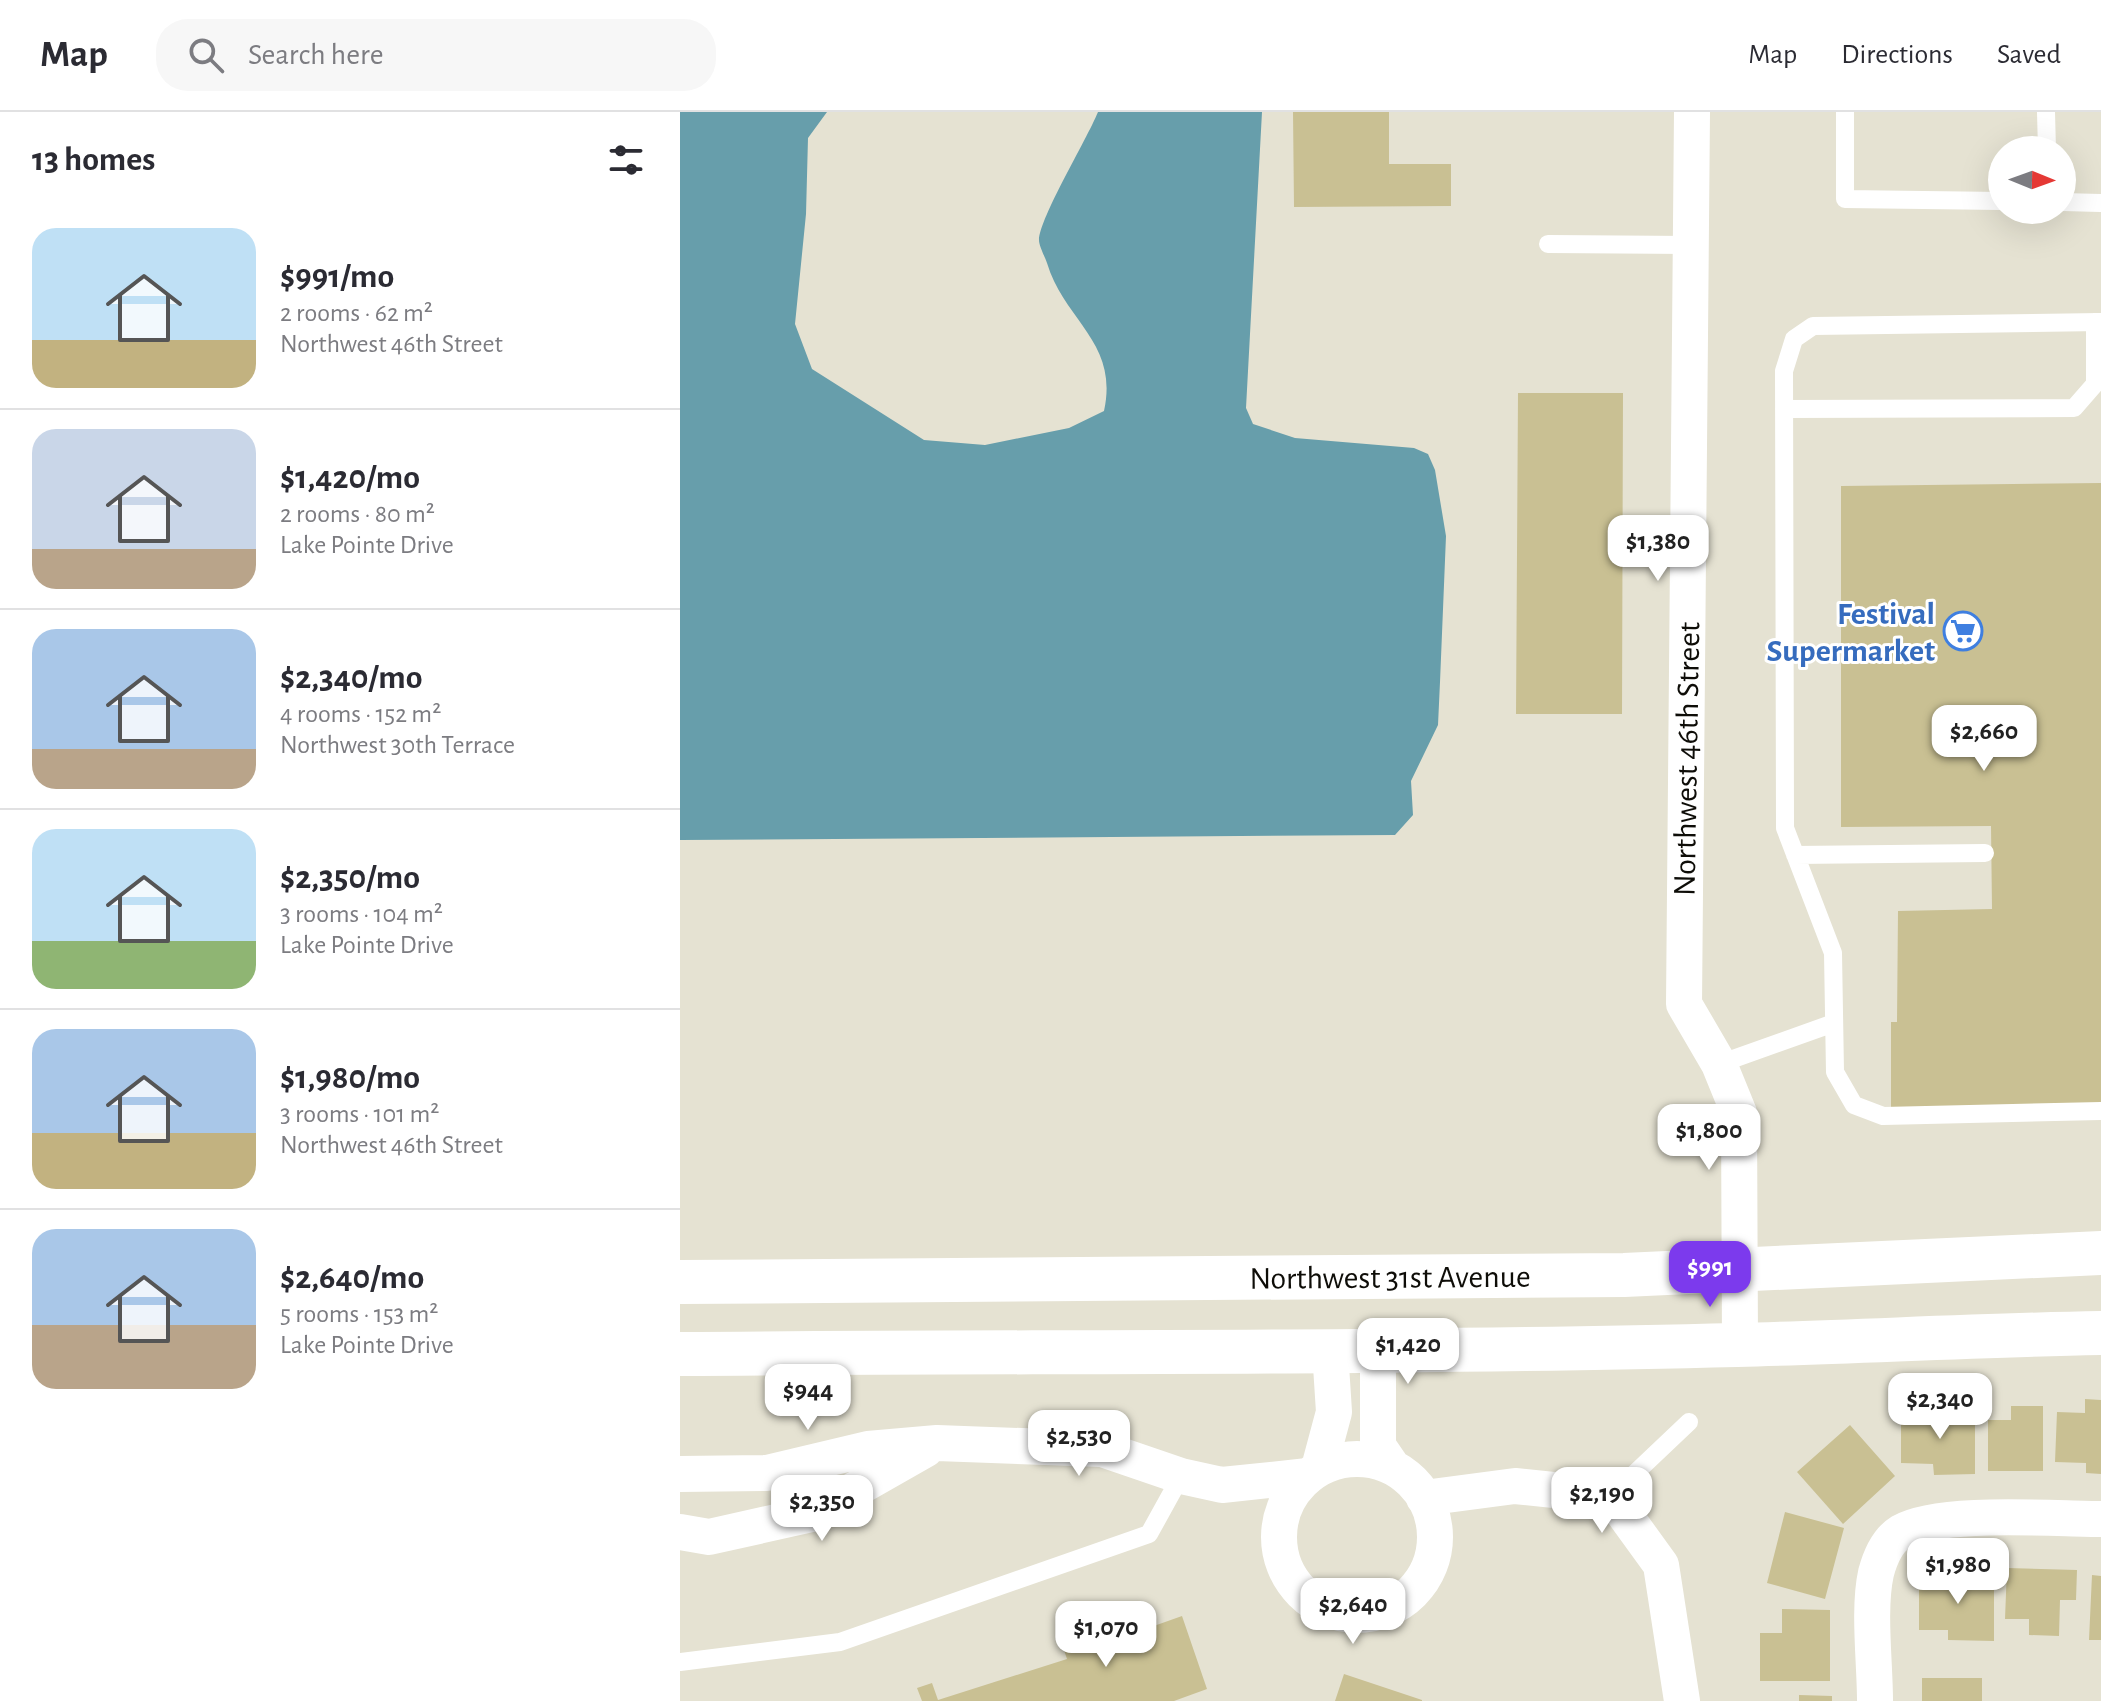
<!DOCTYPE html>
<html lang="en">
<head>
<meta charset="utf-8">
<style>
	body { margin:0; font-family:"Alegreya Sans",sans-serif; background:#f7f7f7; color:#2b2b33; height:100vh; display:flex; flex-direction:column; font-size:30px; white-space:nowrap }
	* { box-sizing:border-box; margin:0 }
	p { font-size:26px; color:#7c7c81 }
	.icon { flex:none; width:44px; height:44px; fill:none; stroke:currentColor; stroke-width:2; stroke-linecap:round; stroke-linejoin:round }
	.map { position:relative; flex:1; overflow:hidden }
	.panel { display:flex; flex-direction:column; background:#fff; width:680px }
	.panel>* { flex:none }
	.needle { width:52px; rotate:91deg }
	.buttons { position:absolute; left:1308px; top:24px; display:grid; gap:16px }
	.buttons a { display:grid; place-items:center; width:88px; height:88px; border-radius:50%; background:#fff; box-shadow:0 8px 32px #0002; font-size:40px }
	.price { position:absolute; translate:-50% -68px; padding:0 18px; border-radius:16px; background:#fff; color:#222; font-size:26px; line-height:52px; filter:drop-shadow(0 2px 4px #0008) }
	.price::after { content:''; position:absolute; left:50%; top:48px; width:24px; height:18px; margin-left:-12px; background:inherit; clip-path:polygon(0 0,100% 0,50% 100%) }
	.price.selected { background:#7c3aed; color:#fff }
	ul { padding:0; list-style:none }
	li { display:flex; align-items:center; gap:24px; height:200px; padding:0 32px }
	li+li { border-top:2px solid #e1e1e2 }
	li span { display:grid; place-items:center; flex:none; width:224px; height:160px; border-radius:24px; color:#555 }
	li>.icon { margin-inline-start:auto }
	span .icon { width:96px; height:96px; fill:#fffc; stroke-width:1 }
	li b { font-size:34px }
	h2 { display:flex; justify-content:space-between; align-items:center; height:96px; padding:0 32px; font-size:34px }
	header { display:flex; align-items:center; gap:48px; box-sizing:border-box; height:112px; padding:0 40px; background:#fff; border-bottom:2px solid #e1e1e2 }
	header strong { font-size:38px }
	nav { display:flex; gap:44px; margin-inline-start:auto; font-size:28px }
	.search { width:560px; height:72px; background:#f7f7f7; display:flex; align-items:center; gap:20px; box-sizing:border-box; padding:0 28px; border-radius:32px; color:#7c7c81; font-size:30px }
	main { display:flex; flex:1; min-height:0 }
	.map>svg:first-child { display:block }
	.water { fill:#679eab }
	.building { fill:#c9c093 }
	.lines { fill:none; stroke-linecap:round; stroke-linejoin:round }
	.service { stroke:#fff; stroke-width:18 }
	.minor { stroke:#fff; stroke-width:36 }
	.primary { stroke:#fff; stroke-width:44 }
	.labels { text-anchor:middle; stroke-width:6; stroke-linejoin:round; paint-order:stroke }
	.shop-label { font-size:32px; font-weight:bold; fill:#366cbe; stroke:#fff; text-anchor:end }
	.street-label { font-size:32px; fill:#0e0d08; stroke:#fff }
</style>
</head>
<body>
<header>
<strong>Map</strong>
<div class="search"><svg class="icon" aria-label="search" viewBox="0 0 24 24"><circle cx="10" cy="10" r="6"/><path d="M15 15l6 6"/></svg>Search here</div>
<nav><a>Map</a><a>Directions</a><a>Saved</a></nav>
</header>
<main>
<section class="panel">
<h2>13 homes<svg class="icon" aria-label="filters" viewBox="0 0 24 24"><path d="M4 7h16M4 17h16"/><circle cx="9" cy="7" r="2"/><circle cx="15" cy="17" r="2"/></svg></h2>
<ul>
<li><span style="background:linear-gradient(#bfe0f5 70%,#c2b280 0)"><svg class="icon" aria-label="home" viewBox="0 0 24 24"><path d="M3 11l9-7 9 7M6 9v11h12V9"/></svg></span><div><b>$991/mo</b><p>2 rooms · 62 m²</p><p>Northwest 46th Street</p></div></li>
<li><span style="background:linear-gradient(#c9d6e8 75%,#b9a48a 0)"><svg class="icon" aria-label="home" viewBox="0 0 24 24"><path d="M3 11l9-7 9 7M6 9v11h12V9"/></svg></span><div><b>$1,420/mo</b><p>2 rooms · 80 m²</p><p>Lake Pointe Drive</p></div></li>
<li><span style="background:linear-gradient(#a9c7e8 75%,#b9a48a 0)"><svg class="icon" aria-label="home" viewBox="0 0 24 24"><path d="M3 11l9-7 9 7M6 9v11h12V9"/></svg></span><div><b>$2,340/mo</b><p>4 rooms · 152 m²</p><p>Northwest 30th Terrace</p></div></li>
<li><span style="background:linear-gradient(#bfe0f5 70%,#8fb573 0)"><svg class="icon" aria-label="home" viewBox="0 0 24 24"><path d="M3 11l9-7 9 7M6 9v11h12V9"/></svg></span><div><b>$2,350/mo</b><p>3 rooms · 104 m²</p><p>Lake Pointe Drive</p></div></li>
<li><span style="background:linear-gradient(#a9c7e8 65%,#c2b280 0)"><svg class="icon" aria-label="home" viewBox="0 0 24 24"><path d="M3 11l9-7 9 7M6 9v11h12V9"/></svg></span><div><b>$1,980/mo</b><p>3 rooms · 101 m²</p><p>Northwest 46th Street</p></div></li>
<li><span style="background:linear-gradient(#a9c7e8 60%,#b9a48a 0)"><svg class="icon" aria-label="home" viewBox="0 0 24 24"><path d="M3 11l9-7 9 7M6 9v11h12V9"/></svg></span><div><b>$2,640/mo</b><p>5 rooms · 153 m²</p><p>Lake Pointe Drive</p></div></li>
</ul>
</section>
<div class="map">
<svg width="1421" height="1589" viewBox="0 0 1421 1589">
	<rect width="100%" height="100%" fill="#e5e2d2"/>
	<!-- water -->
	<path class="water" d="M 0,0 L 147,0 L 128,26 L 126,102 L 115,212 L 132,257 L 244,328 L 305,333 L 389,316 L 424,299 C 439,230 385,210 367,151 C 365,145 359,134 359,128 C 360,105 406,29 418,0 L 582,0 L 566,296 L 573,312 L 615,326 L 734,336 L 748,342 L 755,358 L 766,424 L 760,570 L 758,613 L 731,669 L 733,703 L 715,723 L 0,728 Z"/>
	<!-- building -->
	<path class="building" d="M 613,0 L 709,0 L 709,52 L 771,52 L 771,94 L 614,95 Z
		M 838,281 L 943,281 L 942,602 L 836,602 Z
		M 1421,371 L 1421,994 L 1211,996 L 1211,910 L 1217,910 L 1218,799 L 1312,797 L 1311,714 L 1161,715 L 1161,374 Z
		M 1405,1287 L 1421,1288 L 1421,1362 L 1406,1361 L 1406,1351 L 1375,1350 L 1377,1300 L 1405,1301 Z
		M 1331,1294 L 1363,1294 L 1363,1359 L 1308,1359 L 1308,1308 L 1331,1308 Z
		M 1221,1300 L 1295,1300 L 1295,1362 L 1254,1363 L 1253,1352 L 1221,1351 Z
		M 1170,1313 L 1215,1364 L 1163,1412 L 1117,1360 Z
		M 1105,1400 L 1164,1416 L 1145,1487 L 1087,1471 Z
		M 1327,1456 L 1397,1458 L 1396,1488 L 1380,1488 L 1379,1524 L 1349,1523 L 1349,1507 L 1325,1507 Z
		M 1239,1462 L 1314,1463 L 1314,1529 L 1268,1528 L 1268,1518 L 1239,1518 Z
		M 1412,1463 L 1421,1464 L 1421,1528 L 1409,1528 Z
		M 464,1494 L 471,1515 L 502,1504 L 527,1577 L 494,1589 L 242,1589 L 237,1576 L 252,1571 L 258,1588 L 387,1547 L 384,1538 L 438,1519 L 434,1505 Z
		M 1102,1497 L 1150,1498 L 1150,1569 L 1080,1569 L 1080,1521 L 1102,1521 Z
		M 664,1562 L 742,1588 L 742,1589 L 655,1589 Z
		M 1242,1566 L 1302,1566 L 1302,1589 L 1242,1589 Z
		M 1119,1583 L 1152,1584 L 1152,1589 L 1119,1589 Z"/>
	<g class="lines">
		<!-- service -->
		<path class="service" d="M 1165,0 L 1165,87 L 1322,89
			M 1366,0 L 1367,38
			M 1382,90 L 1421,91
			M 868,132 L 1011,133
			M 1421,210 L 1133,214 L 1114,227 L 1104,259 L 1105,716 L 1153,841 L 1155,960 L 1174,993 L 1203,1004 L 1421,999
			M 1104,297 L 1394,296 L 1415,272 L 1415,210
			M 1115,743 L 1305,741
			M 1039,952 L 1154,911
			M 931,1384 L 1009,1310
			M 0,1550 L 160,1530 L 469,1422 L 501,1364"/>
		<!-- minor -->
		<path class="minor" d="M 1012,0 L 1004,892 L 1039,952 L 1059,1001 L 1060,1233
			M 698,1239 L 698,1334 L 711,1353
			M599 1425a78 78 0 1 1 156 0a78 78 0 1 1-156 0Z
			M 639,1356 L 654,1300 L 650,1238
			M 0,1362 L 87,1361 L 188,1337 L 257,1331 L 422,1337 L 501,1364 L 542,1373 L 628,1364
			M 744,1386 L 835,1374 L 931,1384 L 981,1453 L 1002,1589
			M 0,1420 L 29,1425 L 132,1402 L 246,1337
			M 1195,1589 C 1195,1551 1188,1497 1196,1461 C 1200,1446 1208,1428 1221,1420 C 1259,1398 1374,1407 1421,1407"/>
		<!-- primary -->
		<g class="primary">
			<path id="s1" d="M 0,1170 L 944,1163 L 1421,1141"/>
			<path d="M 0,1242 C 352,1239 705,1242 1057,1233 C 1178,1230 1299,1223 1421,1221"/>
		</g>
	</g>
	<!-- icons -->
	<defs>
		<symbol id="supermarket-ring" viewBox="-11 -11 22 22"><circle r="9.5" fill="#fff" stroke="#3f7fe0" stroke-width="1.5"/><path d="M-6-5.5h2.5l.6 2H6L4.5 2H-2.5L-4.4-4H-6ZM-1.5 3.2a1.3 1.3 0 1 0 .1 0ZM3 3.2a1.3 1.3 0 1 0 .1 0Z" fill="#3f7fe0"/></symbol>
	</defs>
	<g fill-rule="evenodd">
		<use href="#supermarket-ring" x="1261" y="497" width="44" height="44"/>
	</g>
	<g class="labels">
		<!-- shop labels -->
		<g class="shop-label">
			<text x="1255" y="512">Festival<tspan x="1255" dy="37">Supermarket</tspan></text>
		</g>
		<!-- street labels -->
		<g class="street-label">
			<text transform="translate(1006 647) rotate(-89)" y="11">Northwest 46th Street</text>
			<text dy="11" stroke="none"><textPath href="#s1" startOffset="710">Northwest 31st Avenue</textPath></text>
		</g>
	</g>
</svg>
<div class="buttons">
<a><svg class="needle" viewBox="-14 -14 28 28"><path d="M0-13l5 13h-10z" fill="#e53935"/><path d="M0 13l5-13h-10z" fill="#7c7c81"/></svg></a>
</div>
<b class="price" style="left:978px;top:471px">$1,380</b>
<b class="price" style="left:1304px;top:661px">$2,660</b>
<b class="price" style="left:1029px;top:1060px">$1,800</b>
<b class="price selected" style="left:1030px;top:1197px">$991</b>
<b class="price" style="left:728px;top:1274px">$1,420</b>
<b class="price" style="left:128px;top:1320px">$944</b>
<b class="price" style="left:1260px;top:1329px">$2,340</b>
<b class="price" style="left:399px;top:1366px">$2,530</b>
<b class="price" style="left:922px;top:1423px">$2,190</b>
<b class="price" style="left:142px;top:1431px">$2,350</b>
<b class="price" style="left:1278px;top:1494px">$1,980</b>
<b class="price" style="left:673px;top:1534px">$2,640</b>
<b class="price" style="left:426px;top:1557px">$1,070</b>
</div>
</main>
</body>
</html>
